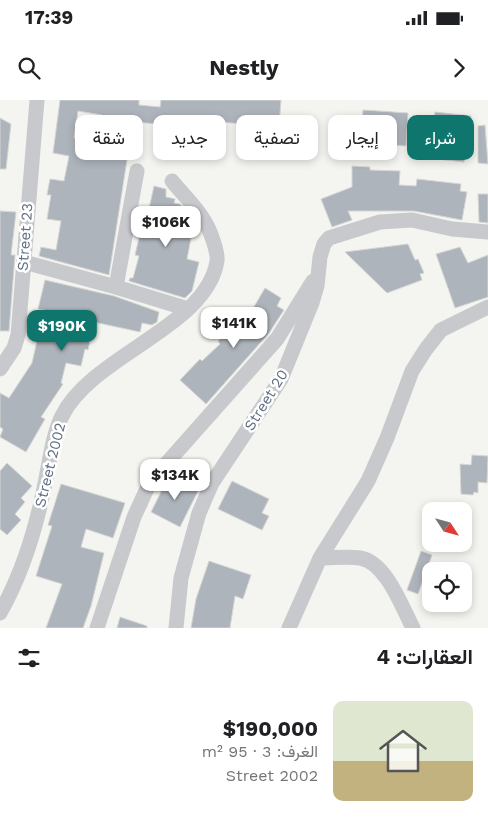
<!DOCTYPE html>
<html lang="ar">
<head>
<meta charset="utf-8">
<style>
	body { margin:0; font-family:"Work Sans",Vazirmatn,sans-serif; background:#f6f6f6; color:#202124; direction:rtl; height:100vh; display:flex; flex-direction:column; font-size:19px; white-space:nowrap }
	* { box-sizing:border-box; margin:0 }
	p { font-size:16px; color:#757577 }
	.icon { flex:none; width:28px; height:28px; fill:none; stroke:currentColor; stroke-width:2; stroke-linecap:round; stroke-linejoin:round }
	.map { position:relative; height:528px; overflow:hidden; direction:ltr }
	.details { display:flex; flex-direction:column; background:#fff; flex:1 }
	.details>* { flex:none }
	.guide { position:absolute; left:15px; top:15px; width:459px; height:45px; direction:rtl; display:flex; gap:10px }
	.needle { width:32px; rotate:126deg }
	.buttons { position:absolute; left:422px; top:402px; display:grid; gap:10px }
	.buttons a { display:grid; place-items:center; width:50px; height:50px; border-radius:10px; background:#fff; box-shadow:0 2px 8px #0003; font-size:25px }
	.price { position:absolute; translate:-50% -42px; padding:0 11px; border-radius:10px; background:#fff; color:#222; font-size:16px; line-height:32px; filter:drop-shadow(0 1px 2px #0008) }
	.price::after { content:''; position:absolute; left:50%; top:30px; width:15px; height:11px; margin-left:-8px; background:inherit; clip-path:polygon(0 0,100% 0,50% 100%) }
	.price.selected { background:#0f766e; color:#fff }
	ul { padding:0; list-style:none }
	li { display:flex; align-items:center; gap:15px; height:125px; padding:0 15px }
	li+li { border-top:1px solid #e0e0e0 }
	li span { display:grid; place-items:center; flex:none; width:140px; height:100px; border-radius:10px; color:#555 }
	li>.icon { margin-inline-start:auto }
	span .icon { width:60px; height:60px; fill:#fffc; stroke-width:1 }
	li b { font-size:21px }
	h2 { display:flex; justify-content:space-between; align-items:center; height:60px; padding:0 15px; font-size:21px }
	.pill { padding:0 18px; border-radius:10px; background:#fff; box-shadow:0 2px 8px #0003; font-size:18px; line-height:45px }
	.pill.selected { background:#0f766e; color:#fff }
	.status { display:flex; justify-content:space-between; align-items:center; height:35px; padding:0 25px; background:#fff; direction:ltr }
	.status svg { height:14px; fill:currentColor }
	header { display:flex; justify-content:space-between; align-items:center; height:65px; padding:0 15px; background:#fff; font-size:22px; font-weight:700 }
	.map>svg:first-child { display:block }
	.building { fill:#aeb4bb; stroke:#d6d6d3 }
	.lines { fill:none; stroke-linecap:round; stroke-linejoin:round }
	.minor { stroke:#c7c9cd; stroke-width:15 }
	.labels { text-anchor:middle; stroke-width:5; stroke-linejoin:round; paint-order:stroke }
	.street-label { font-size:15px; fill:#617084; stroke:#fff }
</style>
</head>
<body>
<div class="status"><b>17:39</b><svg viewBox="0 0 49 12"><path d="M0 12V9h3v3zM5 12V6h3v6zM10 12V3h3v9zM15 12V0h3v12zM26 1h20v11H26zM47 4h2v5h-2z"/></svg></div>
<header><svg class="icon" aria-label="forward" viewBox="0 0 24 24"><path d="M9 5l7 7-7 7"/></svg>Nestly<svg class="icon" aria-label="search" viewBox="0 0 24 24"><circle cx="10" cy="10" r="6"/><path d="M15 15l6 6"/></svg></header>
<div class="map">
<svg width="488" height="528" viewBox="0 0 488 528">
	<rect width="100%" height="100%" fill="#f4f5f0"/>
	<!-- building -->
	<path class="building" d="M 60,0 L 139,0 L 139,5 L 160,7 L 161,0 L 281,0 L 279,27 L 208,21 L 208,29 L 116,20 L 116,23 L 101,21 L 102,15 L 78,11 L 74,38 L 129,47 L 109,175 L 39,156 L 41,147 L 56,150 L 61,121 L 47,119 L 51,95 L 47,95 L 50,79 L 64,81 L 69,56 L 53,53 Z
		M 363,10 L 408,13 L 406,46 L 361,43 Z
		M 435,12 L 471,16 L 464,62 L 428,58 L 431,20 L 434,20 Z
		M 0,18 L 11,24 L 6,69 L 0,69 Z
		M 485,25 L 488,64 L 478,63 L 478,26 Z
		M 352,66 L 370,67 L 370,70 L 400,71 L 399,85 L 416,86 L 417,79 L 461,84 L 460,91 L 467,92 L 462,120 L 414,111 L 348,111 L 352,120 L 332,127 L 321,99 L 352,87 Z
		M 154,86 L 166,89 L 166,97 L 175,99 L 174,103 L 180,104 L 196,126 L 195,134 L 192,133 L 187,159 L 199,162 L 192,191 L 185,198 L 129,181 L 130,178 L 133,178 L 139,156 L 135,155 L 143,121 L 146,122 Z
		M 478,94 L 488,94 L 488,123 L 479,122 Z
		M 0,111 L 16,112 L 11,155 L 15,155 L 9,231 L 0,231 Z
		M 408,144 L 415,160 L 418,159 L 424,173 L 420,174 L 422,180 L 387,193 L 345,152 Z
		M 460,147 L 468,163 L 488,155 L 488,197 L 455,208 L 436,154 Z
		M 45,180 L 114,196 L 159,212 L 157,222 L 152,225 L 142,223 L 140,232 L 94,222 L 88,250 L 85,249 L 81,266 L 66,263 L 61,283 L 63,284 L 41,317 L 45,319 L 26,352 L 0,337 L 3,329 L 0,327 L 0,293 L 9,298 L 32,263 L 44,210 L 38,209 Z
		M 265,188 L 281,198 L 277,206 L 284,210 L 269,233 L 206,304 L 180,280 L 200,259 L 202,261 L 220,244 L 218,241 L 232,228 L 235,231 L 245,222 Z
		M 472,355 L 488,356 L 487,383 L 478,382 L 478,393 L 474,392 L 473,395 L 461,394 L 460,364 L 471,365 Z
		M 7,363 L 32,386 L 21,398 L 25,402 L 15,414 L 21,420 L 7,435 L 0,429 L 0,371 Z
		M 170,374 L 199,389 L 180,427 L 151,412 Z
		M 232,381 L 269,399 L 262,413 L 269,416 L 262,430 L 218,409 Z
		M 61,384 L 125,403 L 113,438 L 86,429 L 81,447 L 104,453 L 91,506 L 83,528 L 46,528 L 62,484 L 36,476 L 52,426 L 48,425 Z
		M 421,451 L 432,455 L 418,494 L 407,490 Z
		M 209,461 L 251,475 L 243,499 L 235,496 L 230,528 L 191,528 L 196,499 Z
		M 120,517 L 147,526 L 147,528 L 117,528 Z"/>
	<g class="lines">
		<!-- minor -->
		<path class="minor" d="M 24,162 L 116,187 L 188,209
			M 116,187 L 137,71
			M 0,269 L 14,248 L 18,235 L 37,0
			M 320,458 C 333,458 348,456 360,458 C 386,462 402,507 413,528
			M 0,513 C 21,476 34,435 43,393 C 49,368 51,339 62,316 C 92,255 207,227 217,161 C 218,152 213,140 210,132 C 202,112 185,97 172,81
			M 97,528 L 134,417 L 150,382 L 277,239 L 313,181
			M 176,528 L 181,478 L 199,413 L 212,383 L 281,279 L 312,203 L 317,186 L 320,157 L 324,144 L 329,138 L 380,122 L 412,120 L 452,129 L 488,132
			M 289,528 L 320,458 L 368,381 L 387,338 L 412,271 L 426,249 L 441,230 L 488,207"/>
	</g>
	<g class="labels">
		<!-- street labels -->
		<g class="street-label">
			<text transform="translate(25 137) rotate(-86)" y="5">Street 23</text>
			<text transform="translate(266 300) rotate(-58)" y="5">Street 20</text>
			<text transform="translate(50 365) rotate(-76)" y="5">Street 2002</text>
		</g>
	</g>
</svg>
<div class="buttons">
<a><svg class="needle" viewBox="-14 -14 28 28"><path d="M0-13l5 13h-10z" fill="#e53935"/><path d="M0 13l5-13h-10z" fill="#757577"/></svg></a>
<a><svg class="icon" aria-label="locate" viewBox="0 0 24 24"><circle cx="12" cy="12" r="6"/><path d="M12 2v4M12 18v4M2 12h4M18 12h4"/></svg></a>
</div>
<b class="price" style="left:166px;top:148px">$106K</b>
<b class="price" style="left:234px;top:249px">$141K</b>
<b class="price selected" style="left:62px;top:252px">$190K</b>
<b class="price" style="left:175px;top:401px">$134K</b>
<div class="guide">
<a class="pill selected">شراء</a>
<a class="pill">إيجار</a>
<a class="pill">تصفية</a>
<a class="pill">جديد</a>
<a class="pill">شقة</a>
</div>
</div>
<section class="details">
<h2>العقارات: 4<svg class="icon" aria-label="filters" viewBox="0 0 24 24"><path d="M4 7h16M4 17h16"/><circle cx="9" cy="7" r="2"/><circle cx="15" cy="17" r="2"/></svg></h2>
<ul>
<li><span style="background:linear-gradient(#dfe7d0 60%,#c2b280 0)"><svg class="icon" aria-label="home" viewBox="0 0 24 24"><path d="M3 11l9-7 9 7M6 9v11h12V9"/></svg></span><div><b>$190,000</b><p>الغرف: 3 · 95 m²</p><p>Street 2002</p></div></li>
</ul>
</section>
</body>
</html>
